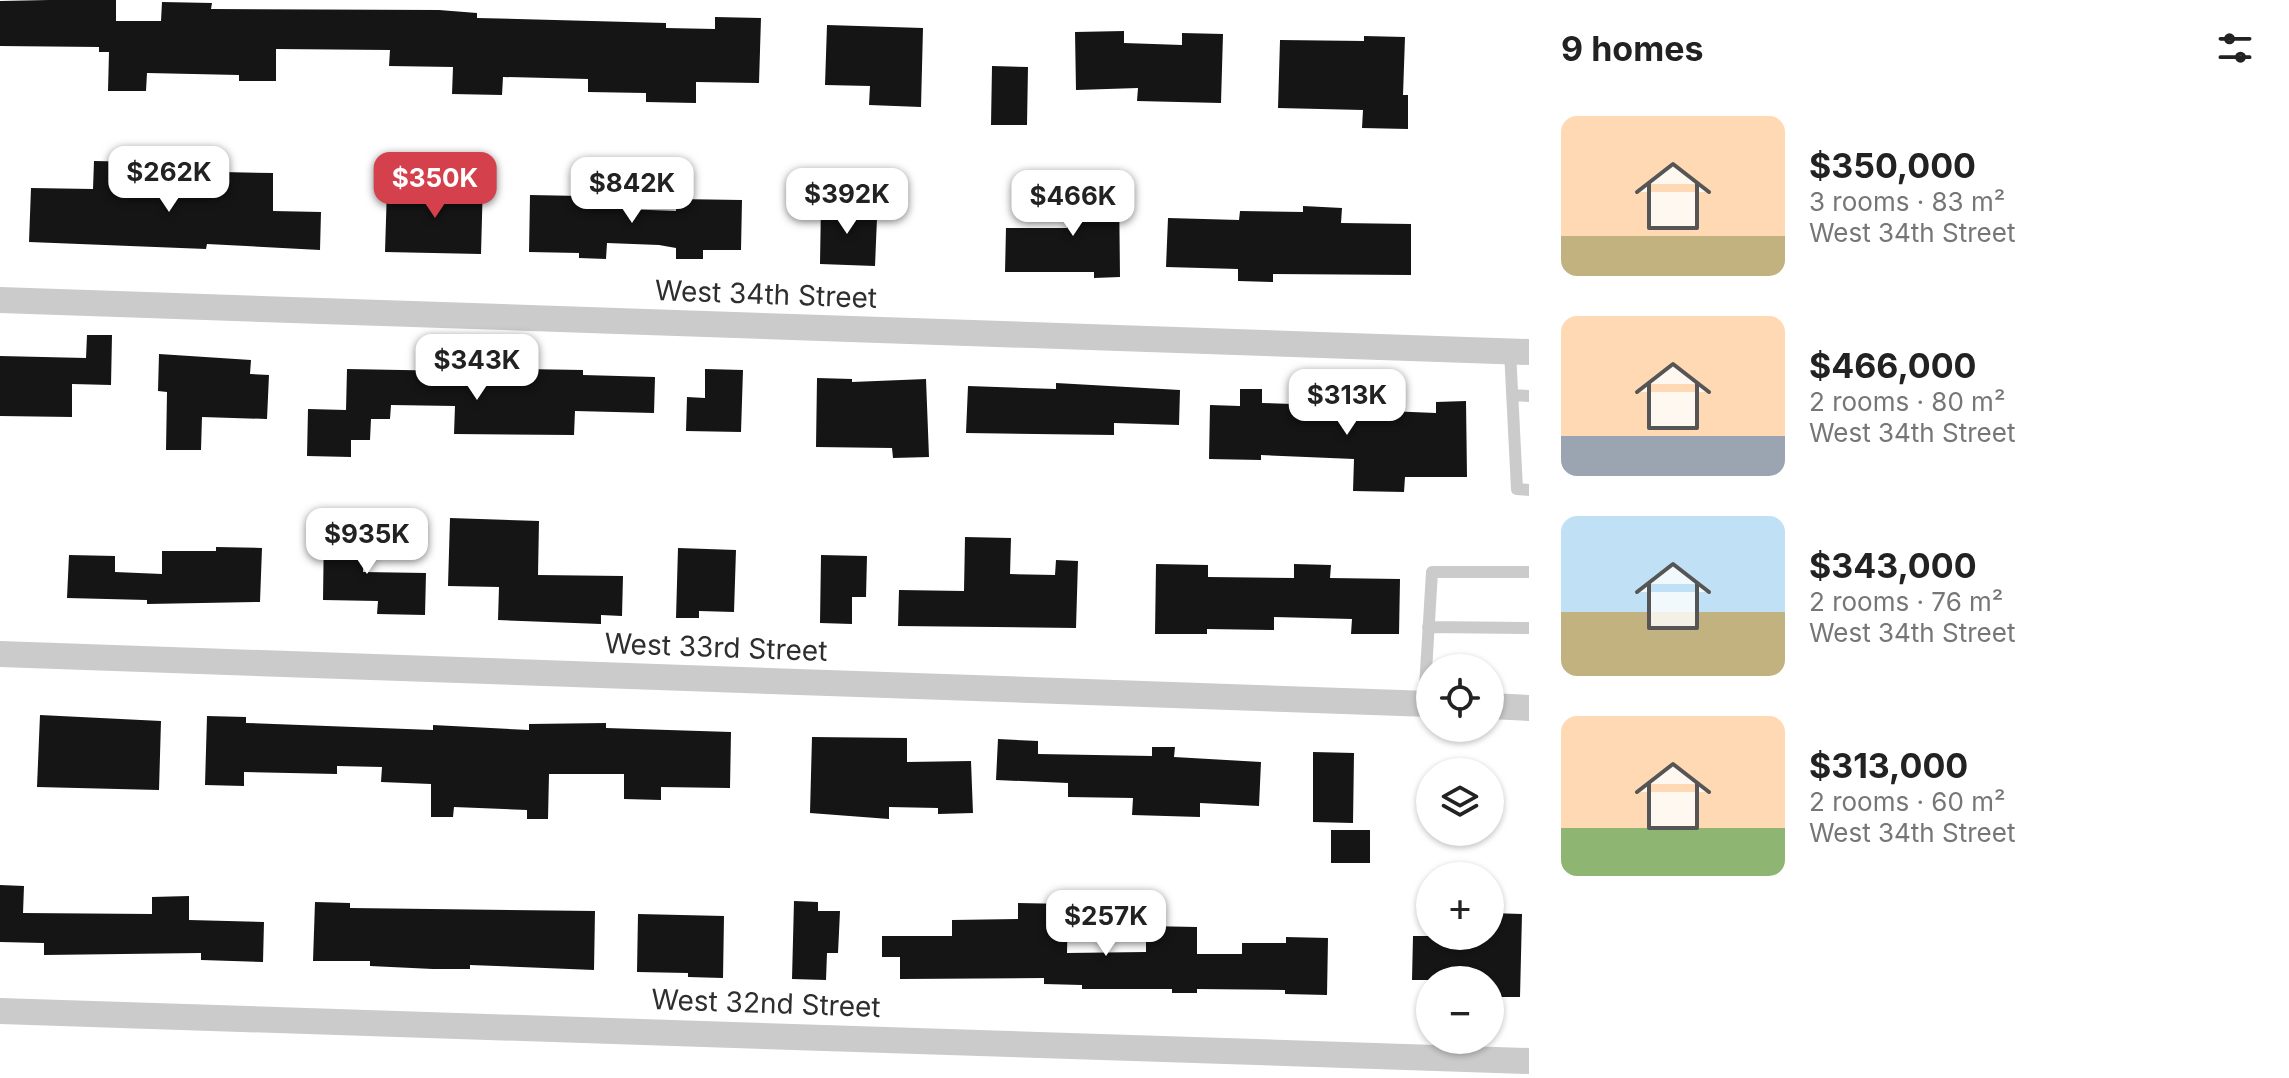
<!DOCTYPE html>
<html lang="en">
<head>
<meta charset="utf-8">
<style>
	body { margin:0; font-family:Inter,sans-serif; background:#f6f6f6; color:#222; height:100vh; display:flex; flex-direction:column; font-size:30px; white-space:nowrap }
	* { box-sizing:border-box; margin:0 }
	p { font-size:26px; color:#767676 }
	.icon { flex:none; width:44px; height:44px; fill:none; stroke:currentColor; stroke-width:2; stroke-linecap:round; stroke-linejoin:round }
	.map { position:relative; flex:1; overflow:hidden }
	.panel { display:flex; flex-direction:column; background:#fff; width:760px }
	.panel>* { flex:none }
	.buttons { position:absolute; left:1416px; top:654px; display:grid; gap:16px }
	.buttons a { display:grid; place-items:center; width:88px; height:88px; border-radius:50%; background:#fff; box-shadow:0 2px 6px #0004; font-size:40px }
	.price { position:absolute; translate:-50% -68px; padding:0 18px; border-radius:16px; background:#fff; color:#222; font-size:26px; line-height:52px; filter:drop-shadow(0 2px 4px #0008) }
	.price::after { content:''; position:absolute; left:50%; top:48px; width:24px; height:18px; margin-left:-12px; background:inherit; clip-path:polygon(0 0,100% 0,50% 100%) }
	.price.current { background:#d5404d; color:#fff }
	ul { padding:0; list-style:none }
	li { display:flex; align-items:center; gap:24px; height:200px; padding:0 32px }
	li span { display:grid; place-items:center; flex:none; width:224px; height:160px; border-radius:16px; color:#555 }
	li>.icon { margin-inline-start:auto }
	span .icon { width:96px; height:96px; fill:#fffc; stroke-width:1 }
	li b { font-size:34px }
	h2 { display:flex; justify-content:space-between; align-items:center; height:96px; padding:0 32px; font-size:34px }
	main { display:flex; flex:1; min-height:0 }
	.map>svg:first-child { display:block }
	.building { fill:#151515 }
	.lines { fill:none; stroke-linecap:round; stroke-linejoin:round }
	.service { stroke:#cbcbcb; stroke-width:12 }
	.minor { stroke:#cbcbcb; stroke-width:26 }
	.labels { text-anchor:middle; stroke-width:8; stroke-linejoin:round; paint-order:stroke }
	.street-label { font-size:28px; fill:#2e2e2e; stroke:#fff }
</style>
</head>
<body>
<main>
<div class="map">
<svg width="1529" height="1078" viewBox="0 0 1529 1078">
	<rect width="100%" height="100%" fill="#fff"/>
	<!-- building -->
	<path class="building" d="M 49,0 L 116,0 L 116,21 L 161,21 L 162,2 L 212,3 L 211,9 L 439,10 L 477,13 L 477,18 L 666,23 L 666,28 L 715,29 L 715,17 L 761,18 L 759,83 L 696,82 L 696,103 L 646,102 L 646,93 L 588,92 L 588,79 L 503,77 L 502,95 L 452,94 L 453,67 L 389,66 L 390,50 L 276,49 L 276,81 L 239,81 L 239,75 L 147,73 L 146,91 L 108,91 L 109,52 L 99,52 L 99,47 L 0,46 L 0,1 Z
		M 827,25 L 923,28 L 921,107 L 869,105 L 870,86 L 825,85 Z
		M 1124,31 L 1124,43 L 1182,45 L 1182,33 L 1223,34 L 1221,103 L 1137,101 L 1138,88 L 1076,90 L 1075,32 Z
		M 1364,36 L 1405,37 L 1403,95 L 1408,95 L 1408,129 L 1362,128 L 1363,110 L 1278,108 L 1280,40 L 1364,41 Z
		M 992,66 L 1028,67 L 1027,125 L 991,125 Z
		M 94,161 L 144,162 L 143,188 L 222,191 L 222,172 L 273,173 L 273,211 L 321,212 L 320,250 L 207,244 L 206,249 L 29,242 L 31,188 L 93,189 Z
		M 460,179 L 483,180 L 481,254 L 385,252 L 387,188 L 460,191 Z
		M 1067,186 L 1119,186 L 1120,277 L 1094,278 L 1094,272 L 1005,272 L 1006,228 L 1067,228 Z
		M 581,192 L 623,193 L 622,209 L 676,211 L 676,199 L 742,200 L 741,250 L 703,250 L 703,259 L 676,259 L 676,248 L 659,245 L 607,243 L 606,259 L 579,258 L 579,253 L 529,252 L 530,195 L 581,196 Z
		M 821,202 L 858,203 L 857,218 L 877,218 L 875,266 L 820,264 Z
		M 1303,206 L 1342,208 L 1341,223 L 1411,224 L 1411,275 L 1273,274 L 1273,282 L 1238,281 L 1238,269 L 1166,267 L 1168,218 L 1239,220 L 1240,211 L 1303,212 Z
		M 87,335 L 112,335 L 111,385 L 72,384 L 72,417 L 0,416 L 0,356 L 86,358 Z
		M 159,354 L 251,360 L 250,374 L 269,375 L 267,419 L 202,417 L 201,450 L 166,450 L 167,392 L 158,391 Z
		M 456,368 L 583,370 L 583,375 L 655,377 L 654,413 L 575,411 L 574,435 L 454,434 L 455,406 L 391,405 L 390,419 L 371,419 L 370,440 L 351,440 L 351,457 L 307,456 L 308,409 L 346,410 L 347,369 L 456,371 Z
		M 705,369 L 743,370 L 741,432 L 686,431 L 687,397 L 705,398 Z
		M 817,378 L 852,379 L 852,382 L 926,379 L 929,457 L 893,458 L 892,448 L 816,447 Z
		M 1056,383 L 1180,390 L 1179,425 L 1114,423 L 1114,435 L 966,433 L 968,386 L 1056,389 Z
		M 1240,389 L 1262,389 L 1262,403 L 1355,406 L 1356,389 L 1388,390 L 1387,411 L 1436,413 L 1436,402 L 1466,401 L 1467,477 L 1405,477 L 1404,492 L 1353,491 L 1354,459 L 1261,455 L 1261,460 L 1209,459 L 1210,405 L 1240,406 Z
		M 450,518 L 539,521 L 538,575 L 623,576 L 622,616 L 601,615 L 601,624 L 498,620 L 499,587 L 448,586 Z
		M 324,526 L 364,526 L 363,572 L 426,573 L 425,615 L 377,614 L 378,601 L 323,600 Z
		M 965,537 L 1011,538 L 1010,574 L 1055,575 L 1056,560 L 1078,561 L 1076,628 L 898,626 L 899,590 L 964,591 Z
		M 216,547 L 262,548 L 260,602 L 147,604 L 147,600 L 67,598 L 69,555 L 115,556 L 115,572 L 162,574 L 162,551 L 216,551 Z
		M 678,548 L 736,550 L 734,612 L 699,611 L 699,618 L 676,618 Z
		M 821,555 L 867,556 L 866,597 L 852,597 L 852,624 L 820,623 Z
		M 1156,564 L 1208,565 L 1208,577 L 1294,578 L 1294,564 L 1331,565 L 1330,578 L 1400,579 L 1399,634 L 1351,634 L 1352,619 L 1274,617 L 1274,630 L 1207,629 L 1207,634 L 1155,634 Z
		M 40,715 L 161,721 L 159,790 L 37,787 Z
		M 207,716 L 246,717 L 246,723 L 433,730 L 433,725 L 529,730 L 529,724 L 606,723 L 606,728 L 731,732 L 730,788 L 661,787 L 661,800 L 624,799 L 624,774 L 549,774 L 548,819 L 527,819 L 527,810 L 454,807 L 453,817 L 431,817 L 431,784 L 381,782 L 382,767 L 337,766 L 337,774 L 244,772 L 244,786 L 205,785 Z
		M 812,737 L 907,738 L 907,762 L 971,761 L 973,813 L 938,814 L 938,808 L 889,807 L 889,819 L 810,813 Z
		M 998,739 L 1038,741 L 1038,754 L 1152,756 L 1152,747 L 1175,747 L 1174,757 L 1261,762 L 1259,806 L 1200,803 L 1200,817 L 1132,815 L 1133,798 L 1068,797 L 1068,783 L 996,780 Z
		M 1313,752 L 1354,753 L 1353,823 L 1313,822 Z
		M 1331,830 L 1370,830 L 1370,863 L 1331,863 Z
		M 0,885 L 24,886 L 23,913 L 152,914 L 152,897 L 189,896 L 189,920 L 264,922 L 263,962 L 201,960 L 201,953 L 44,955 L 44,943 L 0,942 Z
		M 794,901 L 818,902 L 818,911 L 840,911 L 838,953 L 827,953 L 826,980 L 792,979 Z
		M 315,902 L 350,903 L 350,908 L 595,911 L 594,970 L 470,965 L 470,969 L 433,969 L 370,966 L 370,961 L 313,961 Z
		M 1018,903 L 1068,904 L 1067,953 L 1146,952 L 1146,926 L 1197,927 L 1197,954 L 1242,954 L 1242,943 L 1286,943 L 1286,937 L 1328,938 L 1327,995 L 1285,994 L 1285,990 L 1197,989 L 1197,993 L 1172,993 L 1172,989 L 1082,989 L 1082,985 L 1044,984 L 1044,978 L 900,979 L 900,957 L 882,957 L 882,936 L 952,936 L 952,920 L 1018,919 Z
		M 1490,913 L 1522,914 L 1520,997 L 1490,997 L 1490,980 L 1412,980 L 1413,936 L 1490,936 Z
		M 638,914 L 724,916 L 723,978 L 688,977 L 688,973 L 637,972 Z"/>
	<g class="lines">
		<!-- service -->
		<path class="service" d="M 1510,351 L 1517,489 L 1529,490
			M 1512,395 L 1529,396
			M 1428,627 L 1529,628
			M 1424,704 L 1432,572 L 1529,572"/>
		<!-- minor -->
		<path class="minor" d="M 0,300 L 1529,352
			M 0,654 L 1430,704
			M 1490,706 L 1529,708
			M 0,1011 L 1529,1061"/>
	</g>
	<g class="labels">
		<!-- street labels -->
		<g class="street-label">
			<text transform="translate(766 294) rotate(2)" y="10">West 34th Street</text>
			<text transform="translate(716 647) rotate(2)" y="10">West 33rd Street</text>
			<text transform="translate(766 1003) rotate(2)" y="10">West 32nd Street</text>
		</g>
	</g>
</svg>
<div class="buttons">
<a><svg class="icon" aria-label="locate" viewBox="0 0 24 24"><circle cx="12" cy="12" r="6"/><path d="M12 2v4M12 18v4M2 12h4M18 12h4"/></svg></a>
<a><svg class="icon" aria-label="layers" viewBox="0 0 24 24"><path d="M12 4l9 5-9 5-9-5zM3 14l9 5 9-5"/></svg></a>
<a>+</a>
<a>−</a>
</div>
<b class="price" style="left:169px;top:214px">$262K</b>
<b class="price current" style="left:435px;top:220px">$350K</b>
<b class="price" style="left:632px;top:225px">$842K</b>
<b class="price" style="left:847px;top:236px">$392K</b>
<b class="price" style="left:1073px;top:238px">$466K</b>
<b class="price" style="left:477px;top:402px">$343K</b>
<b class="price" style="left:1347px;top:437px">$313K</b>
<b class="price" style="left:367px;top:576px">$935K</b>
<b class="price" style="left:1106px;top:958px">$257K</b>
</div>
<section class="panel">
<h2>9 homes<svg class="icon" aria-label="filters" viewBox="0 0 24 24"><path d="M4 7h16M4 17h16"/><circle cx="9" cy="7" r="2"/><circle cx="15" cy="17" r="2"/></svg></h2>
<ul>
<li><span style="background:linear-gradient(#ffd9b3 75%,#c2b280 0)"><svg class="icon" aria-label="home" viewBox="0 0 24 24"><path d="M3 11l9-7 9 7M6 9v11h12V9"/></svg></span><div><b>$350,000</b><p>3 rooms · 83 m²</p><p>West 34th Street</p></div></li>
<li><span style="background:linear-gradient(#ffd9b3 75%,#9aa5b1 0)"><svg class="icon" aria-label="home" viewBox="0 0 24 24"><path d="M3 11l9-7 9 7M6 9v11h12V9"/></svg></span><div><b>$466,000</b><p>2 rooms · 80 m²</p><p>West 34th Street</p></div></li>
<li><span style="background:linear-gradient(#bfe0f5 60%,#c2b280 0)"><svg class="icon" aria-label="home" viewBox="0 0 24 24"><path d="M3 11l9-7 9 7M6 9v11h12V9"/></svg></span><div><b>$343,000</b><p>2 rooms · 76 m²</p><p>West 34th Street</p></div></li>
<li><span style="background:linear-gradient(#ffd9b3 70%,#8fb573 0)"><svg class="icon" aria-label="home" viewBox="0 0 24 24"><path d="M3 11l9-7 9 7M6 9v11h12V9"/></svg></span><div><b>$313,000</b><p>2 rooms · 60 m²</p><p>West 34th Street</p></div></li>
</ul>
</section>
</main>
</body>
</html>
